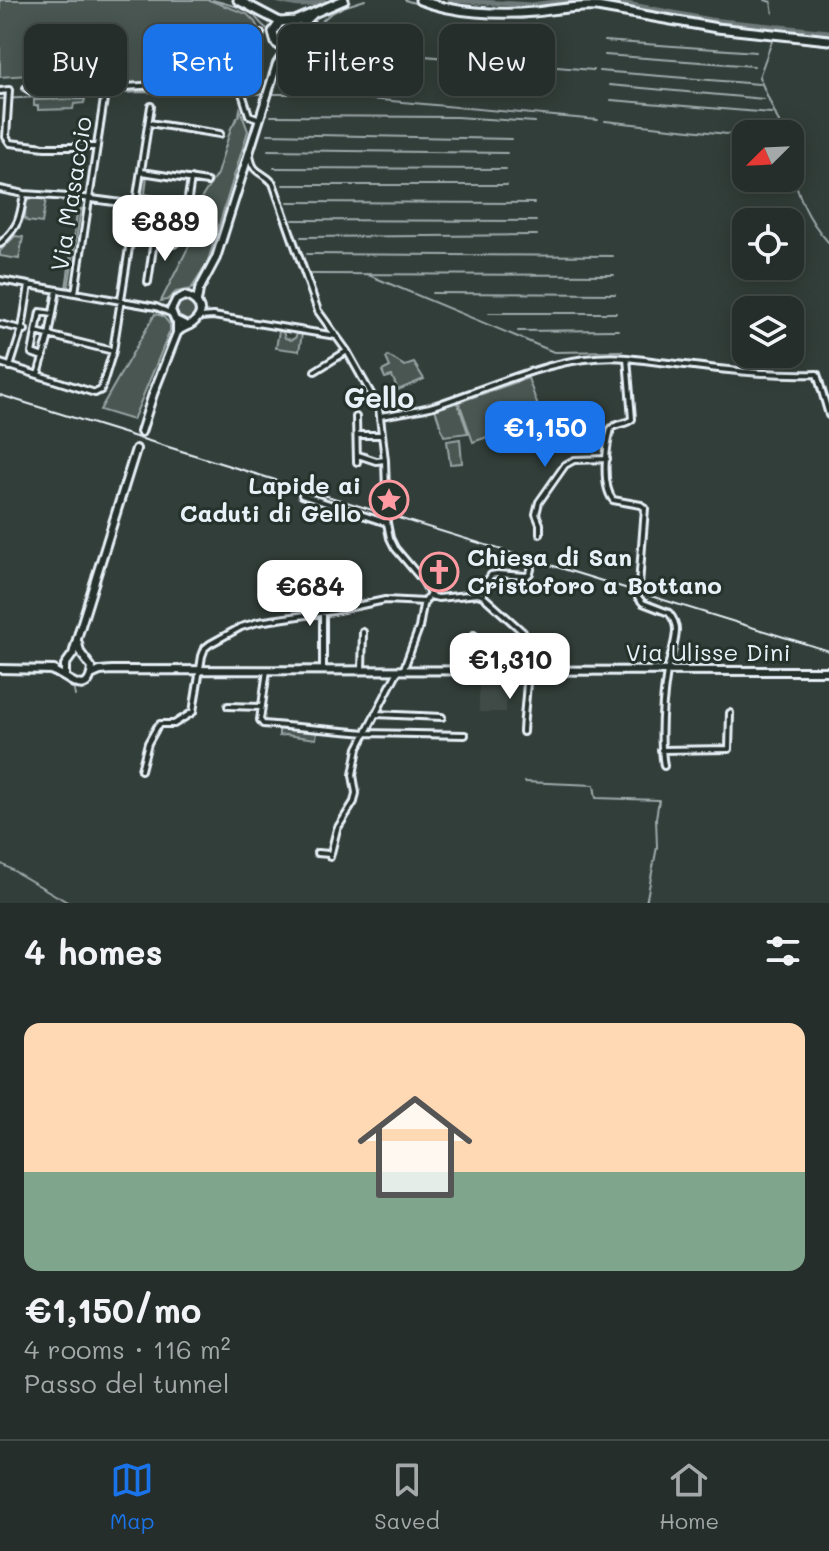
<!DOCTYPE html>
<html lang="en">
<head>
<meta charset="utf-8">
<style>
	body { margin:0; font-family:Mali,sans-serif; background:#323a37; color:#f1f3f6; height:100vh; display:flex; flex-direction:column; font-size:30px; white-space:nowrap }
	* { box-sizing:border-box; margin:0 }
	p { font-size:26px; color:#a4a8a9 }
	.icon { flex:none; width:44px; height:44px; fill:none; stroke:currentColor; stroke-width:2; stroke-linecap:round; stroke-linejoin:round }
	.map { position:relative; height:903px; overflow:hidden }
	.details { display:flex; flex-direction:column; background:#262e2b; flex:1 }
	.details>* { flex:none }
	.guide { position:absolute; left:24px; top:24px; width:782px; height:72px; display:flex; gap:16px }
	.needle { width:52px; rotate:246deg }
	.fabs { position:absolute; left:732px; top:120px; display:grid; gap:16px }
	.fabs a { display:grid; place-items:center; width:72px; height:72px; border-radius:16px; background:#262e2b; box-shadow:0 4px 20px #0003,0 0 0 2px #424a47; font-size:40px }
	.price { position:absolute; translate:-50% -68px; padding:0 18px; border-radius:16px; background:#fff; color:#222; font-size:26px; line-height:52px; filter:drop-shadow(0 2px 4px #0008) }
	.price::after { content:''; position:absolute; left:50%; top:48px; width:24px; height:18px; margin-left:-12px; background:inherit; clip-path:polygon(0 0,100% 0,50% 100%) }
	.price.current { background:#1a73e8; color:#fff }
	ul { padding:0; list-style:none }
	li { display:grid; align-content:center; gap:16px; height:424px; padding:0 24px }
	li+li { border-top:2px solid #424a47 }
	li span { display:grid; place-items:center; height:248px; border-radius:16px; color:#555 }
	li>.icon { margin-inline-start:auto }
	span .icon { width:144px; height:144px; fill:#fffc; stroke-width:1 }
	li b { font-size:34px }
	h2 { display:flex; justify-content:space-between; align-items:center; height:96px; padding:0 24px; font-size:34px }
	.tag { padding:0 28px; border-radius:16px; background:#262e2b; box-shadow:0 4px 20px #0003,0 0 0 2px #424a47; font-size:28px; line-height:72px }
	.tag.current { background:#1a73e8; color:#fff }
	.dock { display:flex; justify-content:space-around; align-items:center; height:112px; border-top:2px solid #424a47; background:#262e2b; font-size:22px; color:#a4a8a9 }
	.dock a { display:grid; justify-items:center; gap:4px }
	.dock .current { color:#1a73e8 }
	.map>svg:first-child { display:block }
	.built { fill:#3f4b46 }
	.green { fill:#495651; stroke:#98a4a4; stroke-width:2 }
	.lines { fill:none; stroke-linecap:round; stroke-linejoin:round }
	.stream { stroke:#9ea9ab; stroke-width:2 }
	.canal { stroke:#6d7978; stroke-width:5 }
	.secondary-tunnel { stroke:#4d5956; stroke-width:6; stroke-dasharray:6 3; stroke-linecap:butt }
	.street-casing { stroke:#e8f1f8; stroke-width:10 }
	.secondary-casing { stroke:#e8f1f8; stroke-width:12 }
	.primary-casing { stroke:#e8f1f8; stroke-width:13 }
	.street { stroke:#26332d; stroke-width:4 }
	.secondary { stroke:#26332d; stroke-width:6 }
	.primary { stroke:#26332d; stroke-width:7 }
	.rail { stroke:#e8f1f8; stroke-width:2 }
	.labels { text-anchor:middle; stroke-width:6; stroke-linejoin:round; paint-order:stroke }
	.street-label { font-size:24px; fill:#e8f1f8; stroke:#26332d }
	.poi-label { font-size:24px; font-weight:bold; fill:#e8f1f8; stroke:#26332d; text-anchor:end }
	.quarter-label { font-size:28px; font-weight:bold; fill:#e8f1f8; stroke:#26332d }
</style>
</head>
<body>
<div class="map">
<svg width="829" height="903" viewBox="0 0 829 903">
	<rect width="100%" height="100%" fill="#323e39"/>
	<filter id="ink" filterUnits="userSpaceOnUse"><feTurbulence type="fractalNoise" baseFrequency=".0125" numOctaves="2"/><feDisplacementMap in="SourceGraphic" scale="16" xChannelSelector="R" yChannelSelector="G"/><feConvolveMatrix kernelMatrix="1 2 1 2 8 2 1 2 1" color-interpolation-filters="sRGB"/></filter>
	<g filter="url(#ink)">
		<!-- built -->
		<path class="built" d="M 479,676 L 506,676 L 506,712 L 479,712 Z"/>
		<!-- green -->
		<path class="green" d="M 0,0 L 209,0 L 247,14 L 255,22 L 258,28 L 238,92 L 147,90 L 35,94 L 31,92 L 31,80 L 49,77 L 48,67 L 36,68 L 33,74 L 29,75 L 0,77 Z
			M 284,25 L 290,25 L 296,30 L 295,41 L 291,44 L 282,44 L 276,35 L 278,30 Z
			M 85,99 L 84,103 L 74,104 L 73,109 L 38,110 L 38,106 L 34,106 L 34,100 Z
			M 240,109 L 248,131 L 207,264 L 191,289 L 176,292 L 167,300 L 161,301 L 193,238 L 196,211 L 202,197 L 217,174 L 231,128 L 239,115 Z
			M 147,176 L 145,194 L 168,198 L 165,221 L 141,218 L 138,235 L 135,233 L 144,179 Z
			M 31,199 L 46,199 L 42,223 L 27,221 L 25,218 L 26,202 Z
			M 79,200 L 86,202 L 85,209 L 81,209 L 68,289 L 66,288 Z
			M 15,236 L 23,237 L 19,259 L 0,256 L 0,251 Z
			M175 311a10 10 0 1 1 20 0a10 10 0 1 1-20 0Z
			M 155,314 L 163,316 L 170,325 L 170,331 L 133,420 L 100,410 Z
			M 279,331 L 283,332 L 285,338 L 291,340 L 295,338 L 297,334 L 302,334 L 299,351 L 276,348 Z
			M 388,356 L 405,366 L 414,363 L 424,379 L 398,390 L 392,376 L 385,378 L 382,371 L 390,367 L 386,358 Z
			M 528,378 L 542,418 L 473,442 L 459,402 Z
			M 457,401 L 468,433 L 444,436 L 435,409 Z
			M 460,439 L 462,463 L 450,464 L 447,441 Z
			M 279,728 L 317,731 L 316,739 L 285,735 L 279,736 Z"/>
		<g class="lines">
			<!-- stream -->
			<path class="stream" d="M 213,0 C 225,4 240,6 251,13 C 259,19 261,27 270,30
				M 405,0 L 442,12 L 470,15
				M 765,0 L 771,2 L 773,13
				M 484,16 L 522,19 L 588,10 L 716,33 L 829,45
				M 308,33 L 330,14 L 343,7 L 365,0
				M 604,41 L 756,52
				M 772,41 L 759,77 L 784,134
				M 315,47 L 593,70
				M 605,55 L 754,66
				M 599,71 L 759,84
				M 609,85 L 764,99
				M 273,94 L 315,94 L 598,120
				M 0,99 L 142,92 L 264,94
				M 611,100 L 771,113
				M 271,116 L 456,117 L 535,122
				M 605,121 L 746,136
				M 268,134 L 511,139
				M 268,150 L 507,153
				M 790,160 C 796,192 806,218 829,243
				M 274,168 L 506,169
				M 283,185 L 507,185
				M 288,202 L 534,203
				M 293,220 L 536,221
				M 301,237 L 537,235
				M 307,254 L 613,256
				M 312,274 L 614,275
				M 366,274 L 554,352 L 622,351
				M 432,293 L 615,294
				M 489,313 L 616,313
				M 518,331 L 618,330
				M 0,673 L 50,673
				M 62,679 L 74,690 L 75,696
				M 524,782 L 594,785 L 596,798 L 659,800 L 656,818 L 657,847 L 646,903
				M 0,863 L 69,903"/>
			<!-- canal -->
			<path class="canal" d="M 276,0 C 296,5 304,8 324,0
				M 450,0 L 531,5 L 571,0
				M 606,0 L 710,20 L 829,32"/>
			<!-- secondary-tunnel -->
			<path class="secondary-tunnel" d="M 136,449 L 141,432"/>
			<defs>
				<path id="street" d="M 26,88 L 31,91 L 50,91 L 160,85 L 164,83 L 169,72 L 174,72
					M 0,91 L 9,90 L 6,137 L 10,143 L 45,147 L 97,147
					M 260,119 L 249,115 L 242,93 L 261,33
					M 149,123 L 220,134
					M 250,154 C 252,175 262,170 273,183 L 318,311 L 347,351 L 379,408 L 385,460 L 387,523 L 390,538 L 395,548 L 423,581 L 430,594 L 423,605 L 419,628 L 403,671
					M 142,172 L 207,182
					M 0,189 L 24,194 L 84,198 L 137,205
					M 132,237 L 174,244 L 182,236 L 191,179
					M 0,244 C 19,226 20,219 24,194
					M 0,280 L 156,307 L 170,313
					M 148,282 L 154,241
					M 75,293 L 104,99
					M 200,317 L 213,316 L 336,336
					M 0,324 L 25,330
					M 36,332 L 113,351
					M 43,357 L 32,353 L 40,312 L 53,314
					M 627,358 C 689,365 754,376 817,374 L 829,415
					M 0,363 L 95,393 L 101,390 L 113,351 L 151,106
					M 10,367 L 22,329 L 29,285
					M 315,371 L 347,351
					M 38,375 L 49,336 L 57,290
					M 381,416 C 397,413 414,411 430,407 C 494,387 559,352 627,358 L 632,419 C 626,425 615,423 611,429 C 606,447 601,485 613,500 L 641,505 L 645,508 L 638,597 L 643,603 L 669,613 C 673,618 676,623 676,630 C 676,644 669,659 667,672 C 662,703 659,736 664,766
					M 356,417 L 357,462
					M 357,435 L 382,435
					M 358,455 L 376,461 L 385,460
					M 302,495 L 387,523
					M 540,534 L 540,524 L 536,514 L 539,502 L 565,465 L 574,460 L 607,459
					M 430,596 L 438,598 L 478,594 L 483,596 L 523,632 C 533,656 524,705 523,732
					M 483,596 L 487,581 L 491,575 L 497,574 L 527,576 L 530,573 L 532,565
					M 474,635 L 474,671
					M 490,637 L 491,671
					M 267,670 L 260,720 L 263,724 L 366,733 L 465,735
					M 323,670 L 323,613
					M 362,670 L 363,632
					M 228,706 L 261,707
					M 375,714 L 442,717
					M 661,750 L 729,749 L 730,713
					M 141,770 L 148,743 L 157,727 L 160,724 L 174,724 L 193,712 L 202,656 L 205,648 L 210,644 L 241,627 L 258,622 L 333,611 L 385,600 L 425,602
					M 317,853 L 330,854
					M 330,857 L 337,829 L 354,802 L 356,793 L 353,775 L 358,748 L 398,671"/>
				<path id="secondary" d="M 197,302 L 199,290 L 216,258 L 277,64 L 288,48
					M 178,332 C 184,326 190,327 195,321 C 207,310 195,298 184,296 L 176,300 L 171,310 L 175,320 L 185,325
					M 141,432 L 153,394 L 177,333 L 177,323
					M 0,669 L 54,670
					M 50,670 C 65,673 88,703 92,668 L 80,652 L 78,643
					M 91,675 L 100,671 L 112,670 L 829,671
					M 65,677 L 65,665 L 73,654 L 79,632 L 136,449"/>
				<path id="primary" d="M 238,0 L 280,22
					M 420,0 C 452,13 499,15 534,12 C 555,10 576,5 597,7 L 717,28 L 829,40
					M 314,13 C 309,18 301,24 300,31 C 299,38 300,40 294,46 L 283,48 L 276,43 L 273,32 L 280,22 L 295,21 L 344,0"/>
			</defs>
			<!-- street casing -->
			<use href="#street" class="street-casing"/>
			<!-- secondary casing -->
			<use href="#secondary" class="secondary-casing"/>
			<!-- primary casing -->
			<use href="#primary" class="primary-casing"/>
			<!-- street -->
			<use href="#street" class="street"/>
			<!-- secondary -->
			<use href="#secondary" class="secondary"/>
			<!-- primary -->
			<use href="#primary" class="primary"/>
			<!-- rail -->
			<path class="rail" d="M 0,395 L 829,651"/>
		</g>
	</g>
	<!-- icons -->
	<defs>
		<symbol id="sight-ring" viewBox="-11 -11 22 22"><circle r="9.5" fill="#26332d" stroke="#ff9aa2" stroke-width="1.5"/><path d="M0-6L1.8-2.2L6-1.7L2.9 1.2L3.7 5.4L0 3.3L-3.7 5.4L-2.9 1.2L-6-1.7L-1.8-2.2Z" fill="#ff9aa2"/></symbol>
		<symbol id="church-ring" viewBox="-11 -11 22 22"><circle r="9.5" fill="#26332d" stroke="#ff9aa2" stroke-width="1.5"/><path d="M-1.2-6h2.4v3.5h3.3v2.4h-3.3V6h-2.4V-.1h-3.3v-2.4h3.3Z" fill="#ff9aa2"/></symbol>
	</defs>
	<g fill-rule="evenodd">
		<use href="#sight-ring" x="367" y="478" width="44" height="44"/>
		<use href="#church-ring" x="417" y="550" width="44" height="44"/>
	</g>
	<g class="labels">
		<!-- street labels -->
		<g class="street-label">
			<text transform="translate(72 194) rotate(-81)" y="8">Via Masaccio</text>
			<text x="708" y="661">Via Ulisse Dini</text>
		</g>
		<!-- poi labels -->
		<g class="poi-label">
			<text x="361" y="494">Lapide ai<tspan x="361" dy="28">Caduti di Gello</tspan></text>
			<text x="467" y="566" text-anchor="start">Chiesa di San<tspan x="467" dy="28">Cristoforo a Bottano</tspan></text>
		</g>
		<!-- quarter labels -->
		<g class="quarter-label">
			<text x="379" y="408">Gello</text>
		</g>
	</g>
</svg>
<div class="fabs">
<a><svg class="needle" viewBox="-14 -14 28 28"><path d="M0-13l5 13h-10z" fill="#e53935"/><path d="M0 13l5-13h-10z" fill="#a4a8a9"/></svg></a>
<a><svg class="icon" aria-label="locate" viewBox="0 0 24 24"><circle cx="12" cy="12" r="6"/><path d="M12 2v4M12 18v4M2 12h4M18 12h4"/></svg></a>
<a><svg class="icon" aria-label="layers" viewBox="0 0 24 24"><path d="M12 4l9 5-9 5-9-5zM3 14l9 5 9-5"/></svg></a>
</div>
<b class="price" style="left:165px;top:263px">€889</b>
<b class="price current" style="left:545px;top:469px">€1,150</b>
<b class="price" style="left:310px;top:628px">€684</b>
<b class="price" style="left:510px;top:701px">€1,310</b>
<div class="guide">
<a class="tag">Buy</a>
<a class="tag current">Rent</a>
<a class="tag">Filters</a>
<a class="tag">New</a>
</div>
</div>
<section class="details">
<h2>4 homes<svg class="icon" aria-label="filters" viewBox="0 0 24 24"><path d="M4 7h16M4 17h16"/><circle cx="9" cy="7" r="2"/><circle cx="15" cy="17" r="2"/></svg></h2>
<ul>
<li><span style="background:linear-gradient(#ffd9b3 60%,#7fa58c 0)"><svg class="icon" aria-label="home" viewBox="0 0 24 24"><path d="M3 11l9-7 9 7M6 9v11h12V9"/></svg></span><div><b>€1,150/mo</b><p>4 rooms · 116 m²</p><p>Passo del tunnel</p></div></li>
</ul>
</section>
<nav class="dock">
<a class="current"><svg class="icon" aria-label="map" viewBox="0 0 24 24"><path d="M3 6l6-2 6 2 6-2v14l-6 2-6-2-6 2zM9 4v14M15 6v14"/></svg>Map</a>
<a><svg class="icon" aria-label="saved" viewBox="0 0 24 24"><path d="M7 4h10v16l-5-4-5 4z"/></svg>Saved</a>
<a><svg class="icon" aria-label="home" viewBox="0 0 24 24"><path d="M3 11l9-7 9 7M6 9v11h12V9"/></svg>Home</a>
</nav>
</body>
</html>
